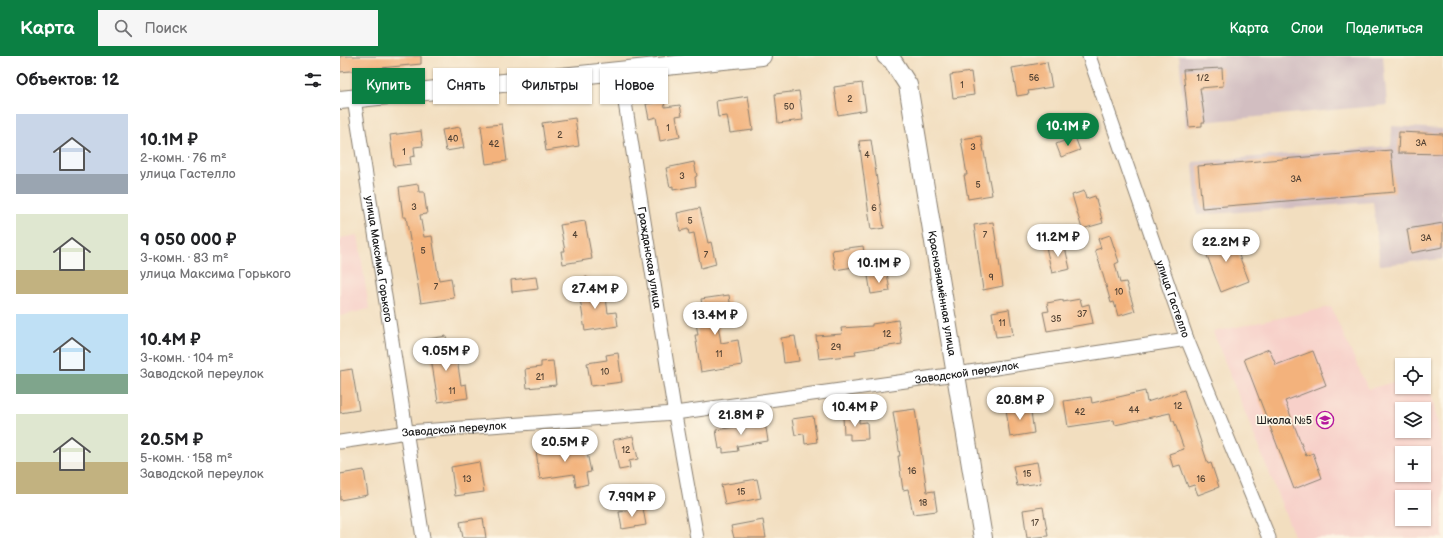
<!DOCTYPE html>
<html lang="ru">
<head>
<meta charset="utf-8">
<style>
	body { margin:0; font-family:"Balsamiq Sans",sans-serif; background:#f6f6f6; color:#202124; height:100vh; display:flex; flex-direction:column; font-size:15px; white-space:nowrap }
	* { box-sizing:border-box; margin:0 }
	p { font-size:13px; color:#757577 }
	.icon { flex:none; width:22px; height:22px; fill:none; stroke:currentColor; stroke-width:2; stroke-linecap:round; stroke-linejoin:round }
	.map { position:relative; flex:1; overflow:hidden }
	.drawer { display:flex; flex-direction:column; background:#fff; width:340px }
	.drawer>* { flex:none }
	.top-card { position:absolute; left:12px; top:12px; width:380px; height:36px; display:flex; gap:8px }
	.controls { position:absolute; left:1055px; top:302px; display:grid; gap:8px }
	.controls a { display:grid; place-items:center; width:36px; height:36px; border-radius:0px; background:#fff; box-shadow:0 1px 3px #0004; font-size:20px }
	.price { position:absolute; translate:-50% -34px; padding:0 9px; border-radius:14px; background:#fff; color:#222; font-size:13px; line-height:26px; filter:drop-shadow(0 1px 2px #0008) }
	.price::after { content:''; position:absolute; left:50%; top:24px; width:12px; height:9px; margin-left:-6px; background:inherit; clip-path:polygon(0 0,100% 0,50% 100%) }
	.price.active { background:#0b8043; color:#fff }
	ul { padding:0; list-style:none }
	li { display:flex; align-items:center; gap:12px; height:100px; padding:0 16px }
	li span { display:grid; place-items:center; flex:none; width:112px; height:80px; border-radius:0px; color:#555 }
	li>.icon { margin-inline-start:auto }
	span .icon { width:48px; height:48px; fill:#fffc; stroke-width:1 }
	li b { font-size:17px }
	h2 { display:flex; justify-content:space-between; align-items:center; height:48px; padding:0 16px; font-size:17px }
	.tag { padding:0 14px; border-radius:0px; background:#fff; box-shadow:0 1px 3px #0004; font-size:14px; line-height:36px }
	.tag.active { background:#0b8043; color:#fff }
	header { display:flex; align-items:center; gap:24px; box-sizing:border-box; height:56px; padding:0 20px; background:#0b8043; color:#fff }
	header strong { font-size:19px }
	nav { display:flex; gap:22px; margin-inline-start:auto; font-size:14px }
	.search { width:280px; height:36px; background:#f6f6f6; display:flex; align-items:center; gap:10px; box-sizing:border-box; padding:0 14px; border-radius:0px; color:#757577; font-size:15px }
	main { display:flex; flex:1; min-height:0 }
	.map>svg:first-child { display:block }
	.built { fill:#f7d0c9; fill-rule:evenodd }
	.industrial { fill:#d2bec1 }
	.building { fill:#f3b27c }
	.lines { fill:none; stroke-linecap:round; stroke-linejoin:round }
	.minor-casing { stroke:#877d6e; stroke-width:15 }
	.secondary-casing { stroke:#877d6e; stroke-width:20 }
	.minor { stroke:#fff; stroke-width:13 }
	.secondary { stroke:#fff; stroke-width:18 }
	.labels { text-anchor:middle; stroke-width:3.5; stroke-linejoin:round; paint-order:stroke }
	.number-label { font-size:9px; fill:#524234 }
	.street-label { font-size:11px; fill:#1c1c1c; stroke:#fcf5e5 }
	.poi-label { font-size:11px; fill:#1c1c1c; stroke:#fcf5e5; text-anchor:end }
</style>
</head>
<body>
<header>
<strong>Карта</strong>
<div class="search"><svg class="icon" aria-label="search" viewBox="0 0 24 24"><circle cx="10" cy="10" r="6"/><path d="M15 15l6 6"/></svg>Поиск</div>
<nav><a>Карта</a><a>Слои</a><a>Поделиться</a></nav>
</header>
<main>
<section class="drawer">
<h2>Объектов: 12<svg class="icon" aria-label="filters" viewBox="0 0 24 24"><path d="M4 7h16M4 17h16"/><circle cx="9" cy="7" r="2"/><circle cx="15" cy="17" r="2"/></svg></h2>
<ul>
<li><span style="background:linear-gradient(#c9d6e8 75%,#9aa5b1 0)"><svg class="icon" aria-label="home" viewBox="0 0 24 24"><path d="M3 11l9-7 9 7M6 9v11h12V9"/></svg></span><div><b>10.1M ₽</b><p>2-комн. · 76 m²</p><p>улица Гастелло</p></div></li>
<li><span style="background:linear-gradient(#dfe7d0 70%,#c2b280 0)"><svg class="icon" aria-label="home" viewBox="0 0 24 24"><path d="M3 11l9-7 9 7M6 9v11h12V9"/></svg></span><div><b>9 050 000 ₽</b><p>3-комн. · 83 m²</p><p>улица Максима Горького</p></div></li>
<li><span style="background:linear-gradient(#bfe0f5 75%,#7fa58c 0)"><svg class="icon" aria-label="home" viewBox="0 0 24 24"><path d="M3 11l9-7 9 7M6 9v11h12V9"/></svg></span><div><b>10.4M ₽</b><p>3-комн. · 104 m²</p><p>Заводской переулок</p></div></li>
<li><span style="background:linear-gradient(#dfe7d0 60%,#c2b280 0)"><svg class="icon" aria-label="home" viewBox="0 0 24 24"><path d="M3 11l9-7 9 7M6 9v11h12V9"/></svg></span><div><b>20.5M ₽</b><p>5-комн. · 158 m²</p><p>Заводской переулок</p></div></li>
</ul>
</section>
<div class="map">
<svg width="1103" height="482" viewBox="0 0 1103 482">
	<rect width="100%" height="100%" fill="#fcf5e5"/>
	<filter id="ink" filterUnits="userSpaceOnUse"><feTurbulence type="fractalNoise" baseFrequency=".025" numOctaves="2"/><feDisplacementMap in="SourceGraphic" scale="8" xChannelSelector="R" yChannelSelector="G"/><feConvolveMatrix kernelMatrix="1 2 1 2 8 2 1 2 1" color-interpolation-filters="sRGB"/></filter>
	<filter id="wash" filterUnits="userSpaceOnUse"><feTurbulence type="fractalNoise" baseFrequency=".012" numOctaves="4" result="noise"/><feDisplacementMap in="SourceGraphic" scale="16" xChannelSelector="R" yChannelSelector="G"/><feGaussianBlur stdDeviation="0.9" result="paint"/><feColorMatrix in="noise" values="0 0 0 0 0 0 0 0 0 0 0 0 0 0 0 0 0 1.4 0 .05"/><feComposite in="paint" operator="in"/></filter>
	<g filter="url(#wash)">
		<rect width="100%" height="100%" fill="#f2debf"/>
		<!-- built -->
		<path class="built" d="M 18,179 L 29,253 L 0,260 L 0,182 Z
			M 991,251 L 1028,333 L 1062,324 L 1062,331 L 1084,331 L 1084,318 L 1087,317 L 1103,392 L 1103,482 L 955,482 L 873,276 ZM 1062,353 L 1084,353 L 1084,375 L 1062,375 ZM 1062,397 L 1084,397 L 1084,419 L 1062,419 ZM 1062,441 L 1084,441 L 1084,463 L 1062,463 Z"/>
		<!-- industrial -->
		<path class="industrial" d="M 839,0 L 1043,0 L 1047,49 L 862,66 L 862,70 L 846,71 Z
			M 1052,70 L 1103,73 L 1103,203 L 1040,209 L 1033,146 L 857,159 L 853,106 L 1051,90 Z"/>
		<g id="blocks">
			<!-- building -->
			<path class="building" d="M 0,0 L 81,0 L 81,8 L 0,16 Z
				M 707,6 L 712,31 L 688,35 L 689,38 L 677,40 L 672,12 Z
				M 882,12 L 883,30 L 860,32 L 865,66 L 862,66 L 862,70 L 849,71 L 843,14 Z
				M 631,16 L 634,39 L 613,42 L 610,19 Z
				M 522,27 L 526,54 L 498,59 L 494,31 Z
				M 459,35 L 463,64 L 438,67 L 435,38 Z
				M 408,40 L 413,74 L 390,77 L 387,60 L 378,61 L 376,45 Z
				M 324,45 L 325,51 L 340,49 L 342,59 L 336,60 L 340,81 L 320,85 L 316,61 L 309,63 L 306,48 Z
				M 235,62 L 239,90 L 206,95 L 202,67 Z
				M 162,68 L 167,105 L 146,108 L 141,70 Z
				M 120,71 L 124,92 L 106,95 L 102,74 Z
				M 81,75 L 83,90 L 74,91 L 75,100 L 70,101 L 71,108 L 54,110 L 50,79 Z
				M 1059,76 L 1103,78 L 1103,98 L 1058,97 Z
				M 641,80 L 652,139 L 628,143 L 624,119 L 627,119 L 621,83 Z
				M 735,81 L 740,94 L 721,101 L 716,88 Z
				M 531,84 L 544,172 L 531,174 L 519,85 Z
				M 1051,94 L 1055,136 L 862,152 L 858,110 Z
				M 354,106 L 357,120 L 355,121 L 356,130 L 333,134 L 333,130 L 330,131 L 326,112 Z
				M 78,128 L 79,136 L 84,136 L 87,158 L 80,159 L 84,181 L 92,180 L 99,224 L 111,222 L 114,242 L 81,247 L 66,161 L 63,161 L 59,131 Z
				M 744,135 L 746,143 L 755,140 L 763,167 L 742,173 L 732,139 Z
				M 360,152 L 368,187 L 371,186 L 376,208 L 361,212 L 354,177 L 349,178 L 348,173 L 340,175 L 337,157 Z
				M 245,165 L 252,203 L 223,208 L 221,195 L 225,195 L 220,169 Z
				M 653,166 L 663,230 L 643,234 L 634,169 Z
				M 1103,167 L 1103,191 L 1071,197 L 1067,173 Z
				M 770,179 L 779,206 L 775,208 L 780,227 L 786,226 L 795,255 L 778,260 L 774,246 L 771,247 L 761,212 L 755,194 L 761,192 L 758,183 Z
				M 891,179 L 909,225 L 881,236 L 863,189 Z
				M 724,187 L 730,213 L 712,217 L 706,191 Z
				M 523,190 L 526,209 L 495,214 L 492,194 Z
				M 547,217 L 550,235 L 531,238 L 528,220 Z
				M 196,221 L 198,233 L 172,236 L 171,224 Z
				M 247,221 L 251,244 L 266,242 L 268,257 L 276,256 L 278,270 L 245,275 L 237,223 Z
				M 389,239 L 392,261 L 377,263 L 381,287 L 398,284 L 402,309 L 361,316 L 355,279 L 358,279 L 354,255 L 363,254 L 361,243 Z
				M 740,243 L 742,250 L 749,248 L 753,267 L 707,275 L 703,256 L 709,255 L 707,247 L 723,244 L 723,246 Z
				M 669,253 L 673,279 L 656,281 L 652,256 Z
				M 558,264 L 562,288 L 515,295 L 516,299 L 479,303 L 476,280 L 502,278 L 501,272 L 532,270 L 532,268 Z
				M 106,280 L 109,298 L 116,297 L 121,329 L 126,328 L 128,342 L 98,346 L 88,283 Z
				M 455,280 L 459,305 L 444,307 L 441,282 Z
				M 929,293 L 936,309 L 973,295 L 986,329 L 945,345 L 966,400 L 973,397 L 982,422 L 954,433 L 904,303 Z
				M 278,297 L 282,326 L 251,330 L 247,307 L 267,304 L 266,299 Z
				M 213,305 L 216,329 L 187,332 L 185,313 L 201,311 L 201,306 Z
				M 12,313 L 19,354 L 0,357 L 0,315 Z
				M 844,334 L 868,408 L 871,407 L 879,431 L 858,439 L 854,429 L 848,431 L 840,409 L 833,411 L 829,398 L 844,393 L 834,365 L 832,365 L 830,357 L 775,369 L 774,364 L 728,371 L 724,345 L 751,341 L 752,347 L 805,335 L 807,346 Z
				M 690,349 L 694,377 L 670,381 L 666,353 Z
				M 575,353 L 587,436 L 594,435 L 597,455 L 573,458 L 568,433 L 563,434 L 558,400 L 560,400 L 553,356 Z
				M 473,360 L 477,386 L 465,388 L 464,378 L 455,379 L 452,363 Z
				M 519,360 L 519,367 L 527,366 L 528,383 L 510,384 L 510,378 L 504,378 L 503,361 Z
				M 425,366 L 428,385 L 397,390 L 398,395 L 383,397 L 383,392 L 379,393 L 376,374 Z
				M 293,380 L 298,403 L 289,405 L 290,412 L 279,414 L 273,384 Z
				M 245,387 L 251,416 L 246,417 L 248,428 L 236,431 L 234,418 L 200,423 L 196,395 Z
				M 139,406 L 144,436 L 115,440 L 111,411 Z
				M 697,406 L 701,427 L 677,430 L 673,410 Z
				M 24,414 L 28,439 L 0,444 L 0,418 Z
				M 417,423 L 421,442 L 385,449 L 381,429 Z
				M 703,451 L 708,480 L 687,482 L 683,454 Z
				M 303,452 L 306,469 L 282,473 L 279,456 Z
				M 143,462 L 146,482 L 123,482 L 120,466 Z
				M 423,464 L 426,482 L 394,482 L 391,470 Z"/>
		</g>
	</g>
	<g filter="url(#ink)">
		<use href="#blocks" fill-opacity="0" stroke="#877d6e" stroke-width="1"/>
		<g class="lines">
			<defs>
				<g id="minor">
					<path id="s1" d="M 749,0 L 847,283 L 929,482"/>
					<path id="s2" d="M 280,15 L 335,359 L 357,482"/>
					<path id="s3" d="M 14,43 L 83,482"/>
					<path id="s4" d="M 0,386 L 67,376 L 335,357 L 616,318 L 847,283"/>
				</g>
				<g id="secondary">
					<path id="s5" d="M 546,0 L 552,4 L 568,29 L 643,482"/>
					<path d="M 0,44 L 422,0"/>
				</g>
			</defs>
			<!-- minor casing -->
			<use href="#minor" class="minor-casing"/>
			<!-- secondary casing -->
			<use href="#secondary" class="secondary-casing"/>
			<!-- minor -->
			<use href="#minor" class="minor"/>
			<!-- secondary -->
			<use href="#secondary" class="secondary"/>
		</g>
	</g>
	<!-- icons -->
	<defs>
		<symbol id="school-ring" viewBox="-11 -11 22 22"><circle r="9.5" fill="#fcf5e5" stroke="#b5179e" stroke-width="1.5"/><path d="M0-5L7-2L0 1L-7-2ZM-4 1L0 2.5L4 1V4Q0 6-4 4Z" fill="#b5179e"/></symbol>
	</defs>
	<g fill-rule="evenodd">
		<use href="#school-ring" x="975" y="354" width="20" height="20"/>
	</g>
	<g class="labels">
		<!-- number labels -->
		<g class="number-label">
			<text x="694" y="25">56</text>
			<text x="863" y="25">1/2</text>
			<text x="622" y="32">1</text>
			<text x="510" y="46">2</text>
			<text x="449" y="54">50</text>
			<text x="328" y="75">1</text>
			<text x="220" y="82">2</text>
			<text x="113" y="86">40</text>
			<text x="1081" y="90">3А</text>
			<text x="154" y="91">42</text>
			<text x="633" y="94">3</text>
			<text x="64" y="99">1</text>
			<text x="527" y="102">4</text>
			<text x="342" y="123">3</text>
			<text x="956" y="126">3А</text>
			<text x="638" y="132">5</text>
			<text x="74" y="154">3</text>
			<text x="534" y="155">6</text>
			<text x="350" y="168">5</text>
			<text x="235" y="182">4</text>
			<text x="645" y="182">7</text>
			<text x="1086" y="185">3А</text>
			<text x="83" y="198">5</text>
			<text x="366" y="202">7</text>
			<text x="651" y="224">9</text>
			<text x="96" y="234">7</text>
			<text x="779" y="239">10</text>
			<text x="742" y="261">37</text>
			<text x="716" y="266">35</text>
			<text x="662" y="270">11</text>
			<text x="547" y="281">12</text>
			<text x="496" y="294">29</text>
			<text x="379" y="301">11</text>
			<text x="265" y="319">10</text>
			<text x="200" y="324">21</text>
			<text x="112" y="338">11</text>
			<text x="838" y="353">12</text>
			<text x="794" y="357">44</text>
			<text x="740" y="359">42</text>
			<text x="286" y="397">12</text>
			<text x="572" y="418">16</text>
			<text x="687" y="421">15</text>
			<text x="127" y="426">13</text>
			<text x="861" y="426">16</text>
			<text x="401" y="439">15</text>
			<text x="583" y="450">18</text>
			<text x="695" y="470">17</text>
		</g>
		<!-- street labels -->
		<g class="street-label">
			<text dy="4" stroke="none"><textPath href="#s2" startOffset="189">Гражданская улица</textPath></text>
			<text dy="4" stroke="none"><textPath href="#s3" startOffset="162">улица Максима Горького</textPath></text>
			<text dy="4" stroke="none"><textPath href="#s5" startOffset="248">Краснознамённая улица</textPath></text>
			<text dy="4" stroke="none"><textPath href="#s1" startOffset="257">улица Гастелло</textPath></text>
			<text dy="4" stroke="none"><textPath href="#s4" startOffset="631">Заводской переулок</textPath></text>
			<text dy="4" stroke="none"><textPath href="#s4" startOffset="115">Заводской переулок</textPath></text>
		</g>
		<!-- poi labels -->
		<g class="poi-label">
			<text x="972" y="368">Школа №5</text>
		</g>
	</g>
</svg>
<div class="controls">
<a><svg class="icon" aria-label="locate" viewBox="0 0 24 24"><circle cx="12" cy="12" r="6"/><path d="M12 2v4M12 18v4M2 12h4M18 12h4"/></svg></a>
<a><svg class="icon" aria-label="layers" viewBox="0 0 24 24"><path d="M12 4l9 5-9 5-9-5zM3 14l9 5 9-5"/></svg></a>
<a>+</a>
<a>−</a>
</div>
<b class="price active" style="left:728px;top:91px">10.1M ₽</b>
<b class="price" style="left:718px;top:202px">11.2M ₽</b>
<b class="price" style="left:886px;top:207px">22.2M ₽</b>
<b class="price" style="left:539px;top:228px">10.1M ₽</b>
<b class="price" style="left:255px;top:254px">27.4M ₽</b>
<b class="price" style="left:375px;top:280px">13.4M ₽</b>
<b class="price" style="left:106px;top:316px">9.05M ₽</b>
<b class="price" style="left:680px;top:365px">20.8M ₽</b>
<b class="price" style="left:515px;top:372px">10.4M ₽</b>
<b class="price" style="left:401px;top:380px">21.8M ₽</b>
<b class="price" style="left:225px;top:407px">20.5M ₽</b>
<b class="price" style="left:292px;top:462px">7.99M ₽</b>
<div class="top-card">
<a class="tag active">Купить</a>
<a class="tag">Снять</a>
<a class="tag">Фильтры</a>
<a class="tag">Новое</a>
</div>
</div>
</main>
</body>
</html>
